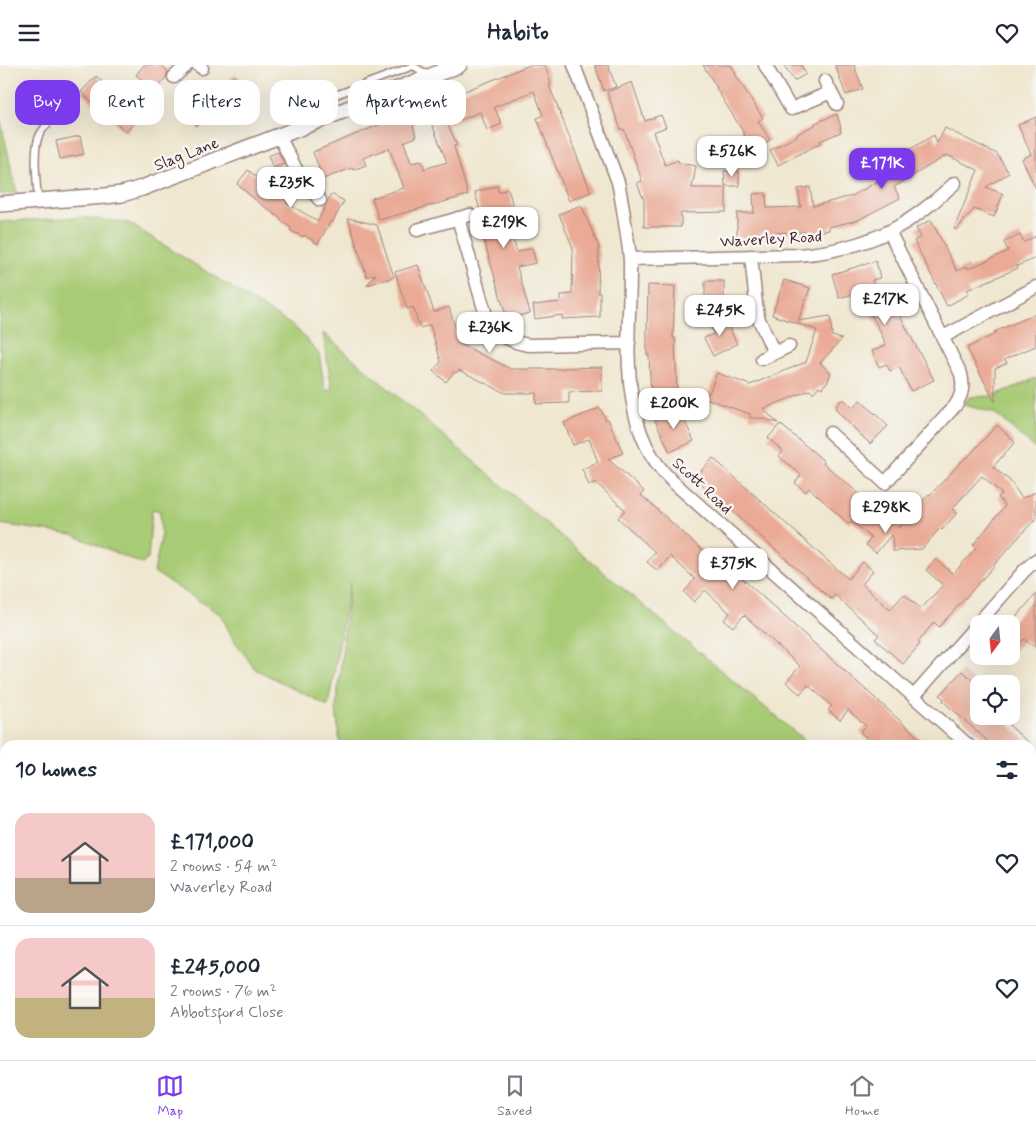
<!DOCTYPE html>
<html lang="en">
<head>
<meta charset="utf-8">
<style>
	body { margin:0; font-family:Mynerve,sans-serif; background:#f2f2f3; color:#1f2937; height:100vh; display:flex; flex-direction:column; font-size:19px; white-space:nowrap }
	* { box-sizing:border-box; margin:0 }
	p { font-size:16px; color:#747a83 }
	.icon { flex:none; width:28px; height:28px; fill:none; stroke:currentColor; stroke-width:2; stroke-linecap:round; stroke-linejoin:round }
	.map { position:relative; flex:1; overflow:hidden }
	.side { position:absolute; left:0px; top:675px; width:1036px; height:320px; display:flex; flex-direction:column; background:#fff; border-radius:15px 15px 0 0; box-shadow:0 5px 20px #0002 }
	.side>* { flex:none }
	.guide { position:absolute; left:15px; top:15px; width:500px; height:45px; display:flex; gap:10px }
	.needle { width:32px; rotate:195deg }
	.fabs { position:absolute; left:970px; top:550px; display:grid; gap:10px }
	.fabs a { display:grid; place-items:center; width:50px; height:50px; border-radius:10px; background:#fff; box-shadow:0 5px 20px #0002; font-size:25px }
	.price { position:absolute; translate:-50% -42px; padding:0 11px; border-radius:10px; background:#fff; color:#222; font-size:16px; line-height:32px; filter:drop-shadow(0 1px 2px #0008) }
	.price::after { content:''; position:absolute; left:50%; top:30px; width:15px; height:11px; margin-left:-8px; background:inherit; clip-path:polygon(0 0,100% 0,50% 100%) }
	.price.active { background:#7c3aed; color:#fff }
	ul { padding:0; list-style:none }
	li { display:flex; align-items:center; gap:15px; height:125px; padding:0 15px }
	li+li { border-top:1px solid #e0e1e3 }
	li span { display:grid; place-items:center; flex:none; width:140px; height:100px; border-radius:15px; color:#555 }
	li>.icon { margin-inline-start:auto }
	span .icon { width:60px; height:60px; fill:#fffc; stroke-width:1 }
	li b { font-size:21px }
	h2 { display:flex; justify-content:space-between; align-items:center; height:60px; padding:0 15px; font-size:21px }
	.chip { padding:0 18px; border-radius:15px; background:#fff; box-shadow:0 5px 20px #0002; font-size:18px; line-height:45px }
	.chip.active { background:#7c3aed; color:#fff }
	header { display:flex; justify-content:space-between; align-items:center; height:65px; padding:0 15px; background:#fff; font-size:22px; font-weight:800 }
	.dock { display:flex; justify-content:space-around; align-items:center; height:70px; border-top:1px solid #e0e1e3; background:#fff; font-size:14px; color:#747a83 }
	.dock a { display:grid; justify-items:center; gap:2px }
	.dock .active { color:#7c3aed }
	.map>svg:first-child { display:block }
	.green { fill:#a8cb74; stroke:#797550 }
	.building { fill:#eaaa95 }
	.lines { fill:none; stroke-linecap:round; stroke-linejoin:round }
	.service-casing { stroke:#9d837e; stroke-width:9 }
	.minor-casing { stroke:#9d837e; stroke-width:15 }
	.tertiary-casing { stroke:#9d837e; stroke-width:18 }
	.service { stroke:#fff; stroke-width:6 }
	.minor { stroke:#fff; stroke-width:12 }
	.tertiary { stroke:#fff; stroke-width:15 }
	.labels { text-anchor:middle; stroke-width:5; stroke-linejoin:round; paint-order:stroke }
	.street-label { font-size:16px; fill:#4a1f2b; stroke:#f6f6f2 }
</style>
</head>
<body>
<header><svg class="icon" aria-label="menu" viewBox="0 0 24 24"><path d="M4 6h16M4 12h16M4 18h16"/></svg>Habito<svg class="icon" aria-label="heart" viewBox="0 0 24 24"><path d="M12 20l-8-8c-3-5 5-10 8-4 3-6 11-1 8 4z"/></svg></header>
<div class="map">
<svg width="1036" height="995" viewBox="0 0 1036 995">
	<rect width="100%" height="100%" fill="#f6f6f2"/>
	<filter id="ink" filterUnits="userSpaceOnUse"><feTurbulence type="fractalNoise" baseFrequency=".02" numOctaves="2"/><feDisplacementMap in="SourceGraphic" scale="10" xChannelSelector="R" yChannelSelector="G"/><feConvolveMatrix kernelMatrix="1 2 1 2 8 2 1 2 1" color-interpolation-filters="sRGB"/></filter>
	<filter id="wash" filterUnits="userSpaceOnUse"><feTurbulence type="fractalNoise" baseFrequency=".0096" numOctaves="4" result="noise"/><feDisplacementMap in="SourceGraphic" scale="20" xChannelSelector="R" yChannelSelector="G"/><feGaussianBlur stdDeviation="1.12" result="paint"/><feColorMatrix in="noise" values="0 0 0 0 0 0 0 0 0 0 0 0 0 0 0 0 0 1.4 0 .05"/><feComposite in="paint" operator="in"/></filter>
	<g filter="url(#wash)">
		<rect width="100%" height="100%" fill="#f0e7d0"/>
		<!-- green -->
		<path class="green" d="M 0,53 L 17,128 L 0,129 Z
			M 81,152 L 129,158 L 296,263 L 319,289 L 325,325 L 332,325 L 323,268 L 614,516 L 810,680 L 340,680 L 336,643 L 350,517 L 328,641 L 255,604 L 233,574 L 221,550 L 154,507 L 161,473 L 160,446 L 152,444 L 148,494 L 142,499 L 73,470 L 0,459 L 0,157 Z
			M 1036,313 L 1036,384 L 994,348 L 964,340 L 969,332 L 993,331 Z
			M 1031,867 L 1036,871 L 1036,952 L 1031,928 Z
			M 0,932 L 5,933 L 5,990 L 598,990 L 599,995 L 0,995 Z"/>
		<g id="blocks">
			<!-- building -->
			<path class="building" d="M 144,0 L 161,0 L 168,6 L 166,12 L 156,26 L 136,10 Z
				M 530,0 L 545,0 L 551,19 L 549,20 L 591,127 L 569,136 L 537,53 L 543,50 L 534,26 L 494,42 L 502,59 L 487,65 L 480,47 L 448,60 L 457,80 L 454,81 L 468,130 L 379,155 L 372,133 L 404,123 L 389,83 L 363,93 L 366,100 L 353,105 L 352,103 L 323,114 L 313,87 L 410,47 L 416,72 L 404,77 L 411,98 L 422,96 L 424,104 L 447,97 L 425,42 Z
				M 595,0 L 608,0 L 616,22 L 604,26 Z
				M 703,0 L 731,0 L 736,8 L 735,9 L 763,53 L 758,56 L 770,75 L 747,89 L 738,75 L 745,70 L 716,23 L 717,23 Z
				M 784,0 L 801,0 L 806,9 L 794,16 Z
				M 835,0 L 854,0 L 863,24 L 846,30 Z
				M 235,10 L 256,33 L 242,47 L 236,41 L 217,53 L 215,50 L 196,61 L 187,44 L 210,30 L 211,32 Z
				M 96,11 L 140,51 L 126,67 L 81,27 Z
				M 632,17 L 645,56 L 661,50 L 666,62 L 653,67 L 665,100 L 678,95 L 679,98 L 696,101 L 692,123 L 726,123 L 726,147 L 681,148 L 681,162 L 644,162 L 644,135 L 637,118 L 642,116 L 624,64 L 621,65 L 607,27 Z
				M 837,49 L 841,63 L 840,63 L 841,67 L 820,76 L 821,78 L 778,100 L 770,85 L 797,71 L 797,69 L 815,60 L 815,58 Z
				M 1036,52 L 1036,124 L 1022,94 L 1031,89 L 1018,60 Z
				M 945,63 L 997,89 L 1009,108 L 986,122 L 1003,129 L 994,152 L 974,144 L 956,165 L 954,164 L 978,105 L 947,90 L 894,122 L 900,133 L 858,155 L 829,162 L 829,165 L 819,167 L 760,168 L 760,170 L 756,170 L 756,172 L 737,173 L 737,148 L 754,148 L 753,129 L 766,128 L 767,143 L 801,142 L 798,124 L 810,122 L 813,141 L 852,131 L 882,114 L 869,89 L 884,82 L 890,96 L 934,70 L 937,78 Z
				M 80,71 L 84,89 L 60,94 L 56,76 Z
				M 278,87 L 284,99 L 273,103 L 268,91 Z
				M 248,105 L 287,137 L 286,138 L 318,156 L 331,129 L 344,136 L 332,158 L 330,157 L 318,179 L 304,170 L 303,172 L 290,165 L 291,163 L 280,155 L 281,154 L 258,137 L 237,119 Z
				M 724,106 L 739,106 L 739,121 L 725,121 Z
				M 497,121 L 499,127 L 508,124 L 517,154 L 508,157 L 517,187 L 532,183 L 536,198 L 517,202 L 530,248 L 507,254 L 480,162 L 484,160 L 475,127 Z
				M 581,140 L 599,182 L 598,228 L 600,228 L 600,252 L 562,254 L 562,250 L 535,254 L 533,240 L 561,237 L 561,230 L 572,229 L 573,183 L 559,149 Z
				M 348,153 L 377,160 L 394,212 L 367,220 L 376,209 L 367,212 Z
				M 931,155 L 957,206 L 967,201 L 968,204 L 1008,186 L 1004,177 L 1020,170 L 1024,177 L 1036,171 L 1036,193 L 1017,201 L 1018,203 L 967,225 L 969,229 L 947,241 L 914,176 L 921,172 L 916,163 Z
				M 876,196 L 880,213 L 872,215 L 880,243 L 892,236 L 934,315 L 911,326 L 899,302 L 890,306 L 886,299 L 879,302 L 872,286 L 886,280 L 879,264 L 868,244 L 867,244 L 857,228 L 839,233 L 832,209 Z
				M 418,200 L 434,247 L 449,242 L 460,279 L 511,304 L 563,304 L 563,303 L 602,302 L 602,326 L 569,327 L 569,338 L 536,339 L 536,328 L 505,328 L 459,305 L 456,308 L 454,307 L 446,317 L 433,306 L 441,297 L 430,260 L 420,263 L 413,242 L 407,244 L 395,207 Z
				M 784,215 L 810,223 L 798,256 L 830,251 L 832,271 L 842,274 L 820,298 L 831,308 L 828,316 L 822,323 L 819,321 L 813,328 L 810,325 L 763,344 L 778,358 L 761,353 L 750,353 L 750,349 L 702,332 L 709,328 L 717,308 L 750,320 L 806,297 L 817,265 L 772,250 Z
				M 705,216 L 724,216 L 724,241 L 705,241 Z
				M 648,220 L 675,221 L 673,273 L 675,273 L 677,331 L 651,332 L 649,290 L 647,290 L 647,266 Z
				M 1036,249 L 1036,281 L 1005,294 L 1007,298 L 995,303 L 995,337 L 967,283 L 995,269 L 994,267 Z
				M 724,252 L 737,279 L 713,291 L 704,273 L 714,269 L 709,259 Z
				M 841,335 L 845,335 L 853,343 L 860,335 L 888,361 L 870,379 L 836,345 L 836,341 Z
				M 678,342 L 694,376 L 670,387 L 654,353 Z
				M 600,343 L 606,355 L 608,354 L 623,388 L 608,394 L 644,426 L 641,430 L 721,502 L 725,498 L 927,680 L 874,680 L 860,667 L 866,661 L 848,645 L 840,655 L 828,645 L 832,641 L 808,620 L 800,629 L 786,617 L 800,601 L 744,550 L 733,562 L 724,555 L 730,548 L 705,525 L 694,537 L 684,527 L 695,514 L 670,491 L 658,506 L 647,497 L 655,487 L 618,453 L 625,445 L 595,417 L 589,420 L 582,404 L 598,397 L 589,374 L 573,380 L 564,358 Z
				M 780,359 L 824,396 L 823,398 L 899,463 L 929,429 L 930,430 L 966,392 L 967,393 L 997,360 L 1015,377 L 993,402 L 1010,416 L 1022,433 L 1036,427 L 1036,455 L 1033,456 L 994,500 L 994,501 L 939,562 L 934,557 L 918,577 L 920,579 L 903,599 L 875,574 L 879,570 L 835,530 L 831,534 L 695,413 L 713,393 L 848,514 L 863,497 L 873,506 L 862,519 L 890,545 L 904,529 L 921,544 L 943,520 L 926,505 L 936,494 L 953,509 L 976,483 L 973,480 L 1005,441 L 998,432 L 1002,429 L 982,411 L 952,444 L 957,448 L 942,465 L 940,463 L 922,484 L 893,486 L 892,469 L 876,488 L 866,480 L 871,473 L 852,456 L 849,459 L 809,423 L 806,427 L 795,418 L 801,410 L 779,391 L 783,386 L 768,373 Z
				M 1036,529 L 1036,583 L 1024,574 L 1011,589 L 1011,558 Z
				M 962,606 L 979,621 L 979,651 L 1016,651 L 1009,660 L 1031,680 L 992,680 L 943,636 L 944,634 L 940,630 Z"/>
		</g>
	</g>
	<g filter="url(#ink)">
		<use href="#blocks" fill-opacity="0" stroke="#9d837e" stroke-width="1"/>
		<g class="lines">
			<defs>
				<path id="service" d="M 333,31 L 413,1 L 429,10
					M 38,136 C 37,118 32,83 40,69 C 48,55 62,45 73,34"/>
				<path id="minor" d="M 198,0 L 202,3
					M 574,0 L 618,117 C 622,135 624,152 627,170 C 628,179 630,188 630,197 C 631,268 614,361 672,416 L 968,680
					M 765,0 L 791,44 L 831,27
					M 174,12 L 187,0
					M 825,16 L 837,39
					M 279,71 L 300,112 L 320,135
					M 458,153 L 487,254 C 497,270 510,277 529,280 L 629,278
					M 417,165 L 470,150
					M 751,191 L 756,239 L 758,252 L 774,288
					M 630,194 L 797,190 C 829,188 861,180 890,166 C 914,154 935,136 955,118
					M 943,272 L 1036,222
					M 762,294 L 789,281
					M 830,368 L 885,418 L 955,341 C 962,330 964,322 961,309 L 889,166
					M 914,631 L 1024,506 L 1036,495
					M 1031,737 L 1036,742"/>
				<path id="tertiary" d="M 0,139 L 105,131 L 122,129 L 142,123 L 279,71 L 459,0"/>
			</defs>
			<!-- service casing -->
			<use href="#service" class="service-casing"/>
			<!-- minor casing -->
			<use href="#minor" class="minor-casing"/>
			<!-- tertiary casing -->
			<use href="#tertiary" class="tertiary-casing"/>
			<!-- service -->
			<use href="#service" class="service"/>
			<!-- minor -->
			<use href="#minor" class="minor"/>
			<!-- tertiary -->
			<use href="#tertiary" class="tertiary"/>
		</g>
	</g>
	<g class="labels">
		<!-- street labels -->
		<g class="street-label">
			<text transform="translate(186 88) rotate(-21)" y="6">Slag Lane</text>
			<text transform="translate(771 173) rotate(-3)" y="6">Waverley Road</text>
			<text transform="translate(703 420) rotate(43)" y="6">Scott Road</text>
		</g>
	</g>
</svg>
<div class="fabs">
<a><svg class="needle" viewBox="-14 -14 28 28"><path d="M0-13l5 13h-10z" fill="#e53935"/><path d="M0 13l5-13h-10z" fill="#747a83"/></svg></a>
<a><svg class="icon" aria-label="locate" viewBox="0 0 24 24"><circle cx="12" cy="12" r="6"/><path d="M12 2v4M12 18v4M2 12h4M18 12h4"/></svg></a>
</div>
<b class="price" style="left:732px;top:113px">£526K</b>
<b class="price active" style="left:882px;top:125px">£171K</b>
<b class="price" style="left:291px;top:144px">£235K</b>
<b class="price" style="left:504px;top:184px">£219K</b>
<b class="price" style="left:885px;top:261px">£217K</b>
<b class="price" style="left:720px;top:272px">£245K</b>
<b class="price" style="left:490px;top:289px">£236K</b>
<b class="price" style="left:674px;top:365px">£200K</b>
<b class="price" style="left:886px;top:469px">£298K</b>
<b class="price" style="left:733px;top:525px">£375K</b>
<div class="guide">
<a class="chip active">Buy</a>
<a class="chip">Rent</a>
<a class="chip">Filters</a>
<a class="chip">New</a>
<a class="chip">Apartment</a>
</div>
<section class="side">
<h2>10 homes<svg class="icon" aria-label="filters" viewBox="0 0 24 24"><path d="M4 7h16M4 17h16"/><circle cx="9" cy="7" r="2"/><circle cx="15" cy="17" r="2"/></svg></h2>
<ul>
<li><span style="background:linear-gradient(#f6c9c9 65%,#b9a48a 0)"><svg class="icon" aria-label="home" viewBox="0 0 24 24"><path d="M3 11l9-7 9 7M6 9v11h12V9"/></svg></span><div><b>£171,000</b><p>2 rooms · 54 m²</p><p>Waverley Road</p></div><svg class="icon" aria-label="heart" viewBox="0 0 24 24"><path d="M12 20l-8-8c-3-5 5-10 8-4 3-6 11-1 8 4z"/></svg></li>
<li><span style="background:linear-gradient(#f6c9c9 60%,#c2b280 0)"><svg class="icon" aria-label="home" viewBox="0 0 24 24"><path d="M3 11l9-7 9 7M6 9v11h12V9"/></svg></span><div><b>£245,000</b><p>2 rooms · 76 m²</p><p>Abbotsford Close</p></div><svg class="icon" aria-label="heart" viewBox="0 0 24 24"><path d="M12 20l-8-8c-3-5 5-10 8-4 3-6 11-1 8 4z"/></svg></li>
</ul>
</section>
</div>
<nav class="dock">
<a class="active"><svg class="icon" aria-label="map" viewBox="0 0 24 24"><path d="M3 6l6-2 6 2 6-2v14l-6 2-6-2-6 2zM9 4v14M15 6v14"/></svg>Map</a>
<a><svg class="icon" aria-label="saved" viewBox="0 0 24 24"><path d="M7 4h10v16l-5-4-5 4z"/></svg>Saved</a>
<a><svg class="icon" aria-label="home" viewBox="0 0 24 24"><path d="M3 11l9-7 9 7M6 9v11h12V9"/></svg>Home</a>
</nav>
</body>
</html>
